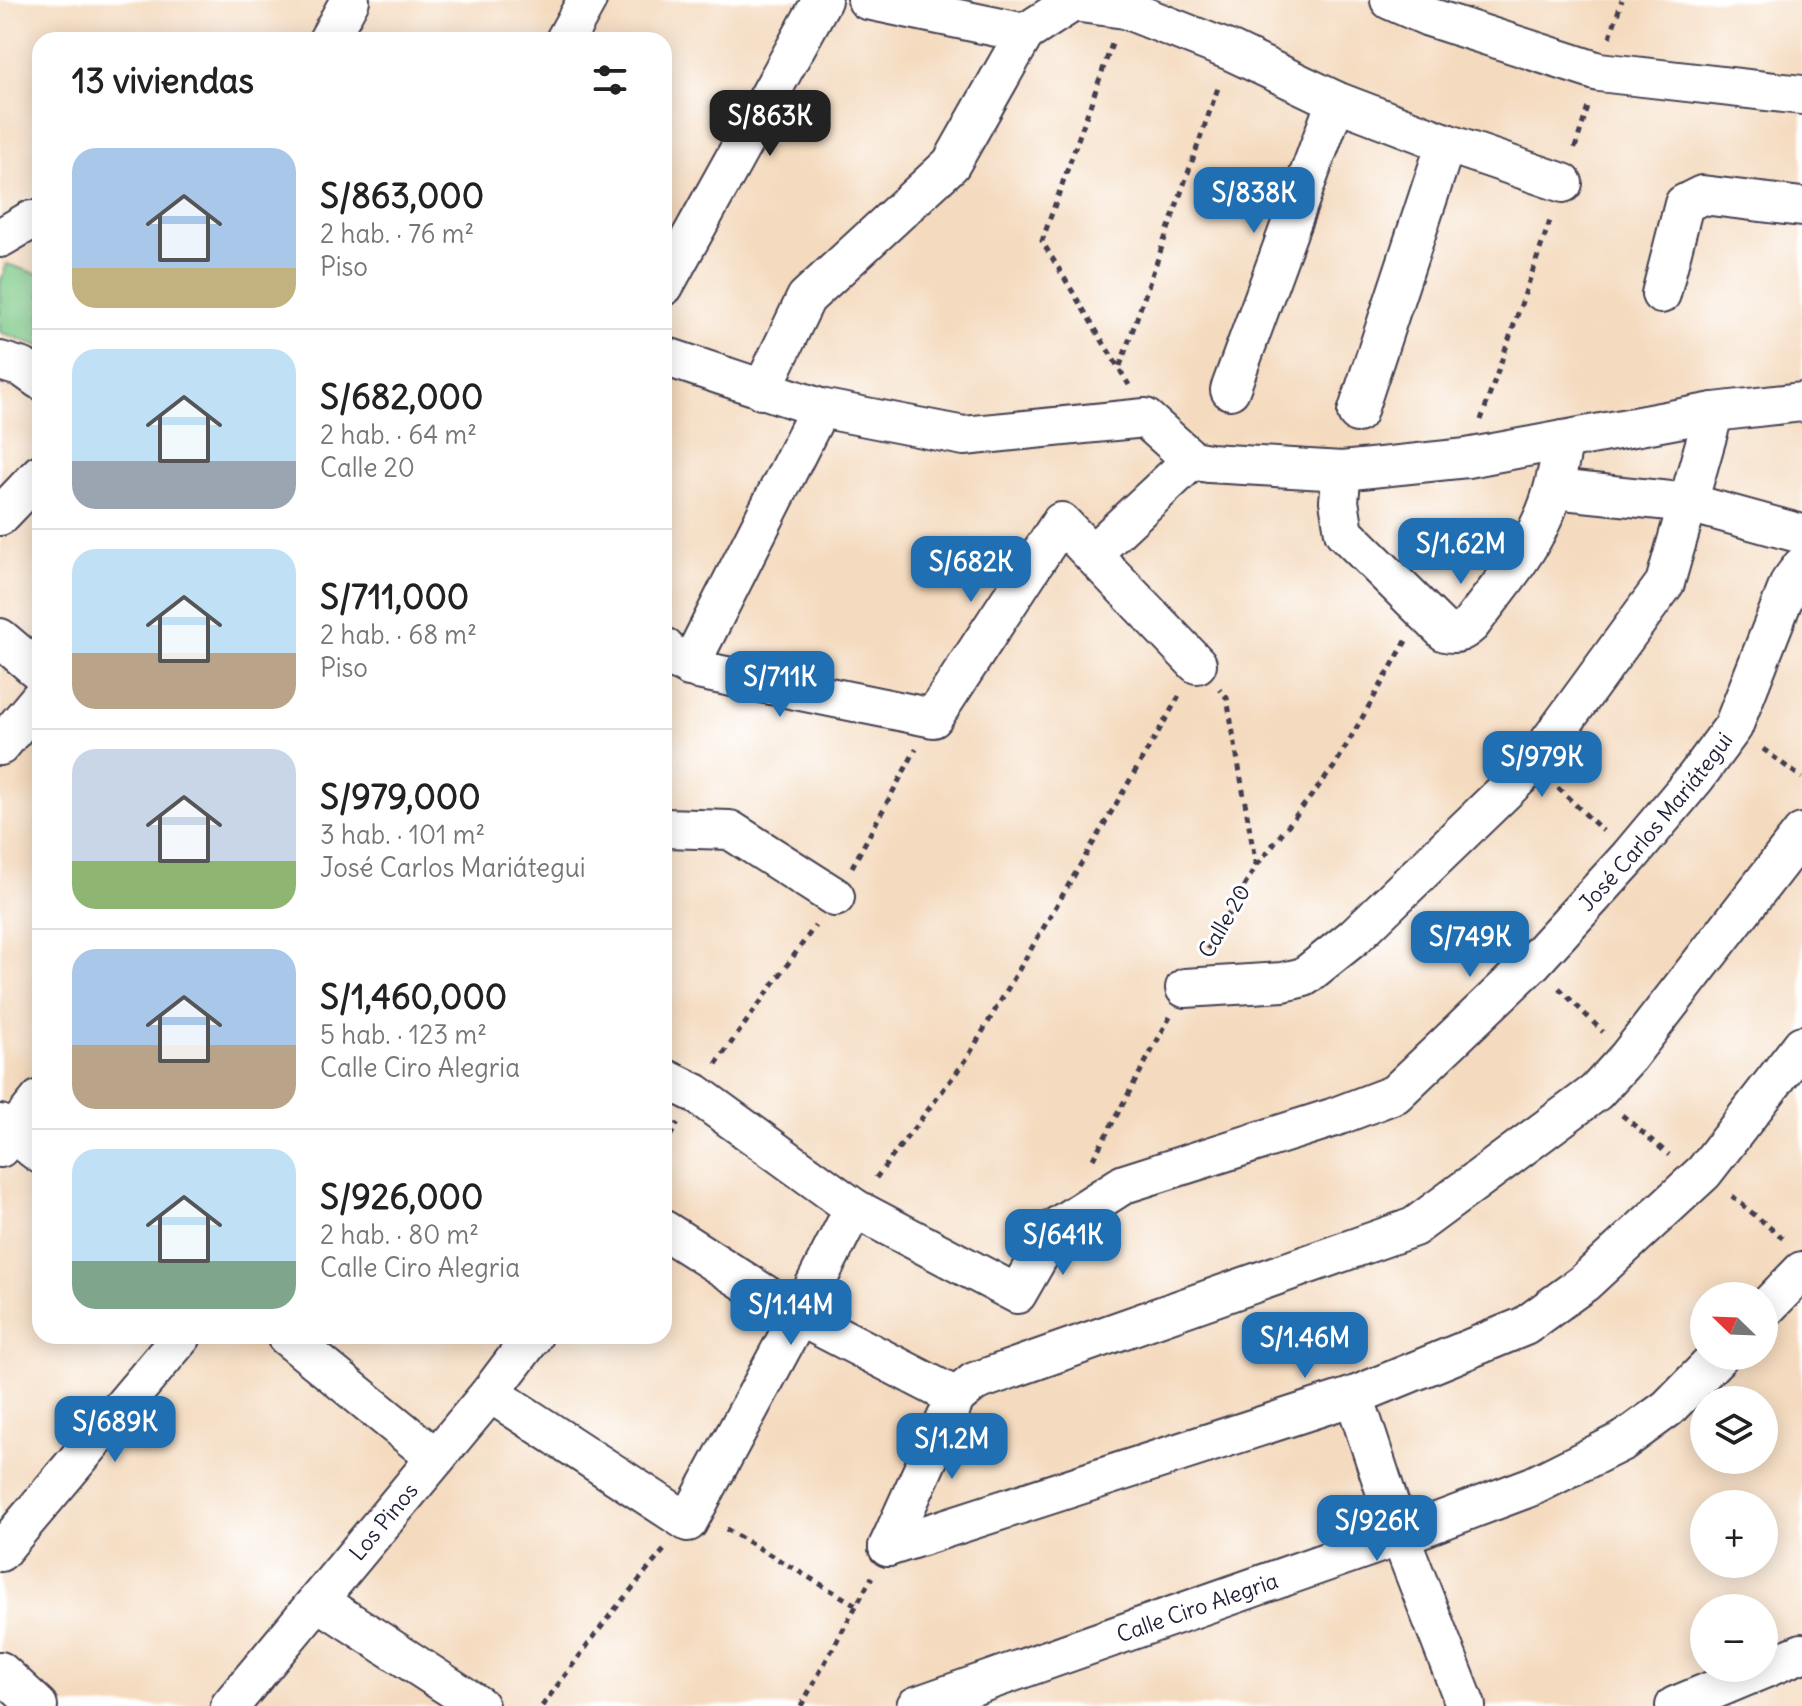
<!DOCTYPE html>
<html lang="es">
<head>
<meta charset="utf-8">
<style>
	body { margin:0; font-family:Delius,sans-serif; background:#f6f6f6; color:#222; height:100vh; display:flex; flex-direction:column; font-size:30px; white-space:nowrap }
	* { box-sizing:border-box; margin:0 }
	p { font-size:26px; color:#767676 }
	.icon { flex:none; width:44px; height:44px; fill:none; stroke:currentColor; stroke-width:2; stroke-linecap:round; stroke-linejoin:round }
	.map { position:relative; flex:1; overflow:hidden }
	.side { position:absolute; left:32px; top:32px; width:640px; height:1312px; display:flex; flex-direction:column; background:#fff; border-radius:24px; box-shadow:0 4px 20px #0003 }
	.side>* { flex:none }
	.needle { width:52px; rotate:293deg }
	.tools { position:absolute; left:1690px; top:1282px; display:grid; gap:16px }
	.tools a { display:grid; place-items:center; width:88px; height:88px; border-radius:50%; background:#fff; box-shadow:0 4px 20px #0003; font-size:40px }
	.price { position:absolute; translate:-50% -68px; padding:0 18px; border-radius:16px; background:#1f6fb2; color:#fff; font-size:26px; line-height:52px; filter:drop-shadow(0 2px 4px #0008) }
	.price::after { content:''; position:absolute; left:50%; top:48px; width:24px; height:18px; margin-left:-12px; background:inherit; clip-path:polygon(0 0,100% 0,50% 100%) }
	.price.on { background:#222; color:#fff }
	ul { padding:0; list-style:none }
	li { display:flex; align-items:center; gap:24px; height:200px; padding:0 40px }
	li+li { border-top:2px solid #e0e0e0 }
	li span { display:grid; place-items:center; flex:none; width:224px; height:160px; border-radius:24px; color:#555 }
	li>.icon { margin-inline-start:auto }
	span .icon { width:96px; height:96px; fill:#fffc; stroke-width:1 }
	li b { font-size:34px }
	h2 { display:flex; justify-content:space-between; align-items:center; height:96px; padding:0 40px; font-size:34px }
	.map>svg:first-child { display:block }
	.green { fill:#7eca88; stroke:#507662; stroke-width:2 }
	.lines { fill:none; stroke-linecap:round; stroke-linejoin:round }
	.minor-casing { stroke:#423e4f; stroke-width:42 }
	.path { stroke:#423e4f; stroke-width:5; stroke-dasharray:6 6; stroke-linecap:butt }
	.minor { stroke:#fff; stroke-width:38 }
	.labels { text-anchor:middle; stroke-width:6; stroke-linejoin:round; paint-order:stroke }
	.street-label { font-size:22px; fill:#22223b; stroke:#fff }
</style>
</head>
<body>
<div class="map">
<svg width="1802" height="1706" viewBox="0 0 1802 1706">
	<rect width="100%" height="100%" fill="#fff"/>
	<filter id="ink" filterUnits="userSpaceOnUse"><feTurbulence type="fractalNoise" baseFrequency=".0125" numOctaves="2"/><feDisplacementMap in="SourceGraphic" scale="16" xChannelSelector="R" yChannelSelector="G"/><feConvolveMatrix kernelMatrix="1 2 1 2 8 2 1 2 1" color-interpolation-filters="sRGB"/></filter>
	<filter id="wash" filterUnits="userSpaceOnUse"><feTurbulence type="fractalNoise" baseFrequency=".006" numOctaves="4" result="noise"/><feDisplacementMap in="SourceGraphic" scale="32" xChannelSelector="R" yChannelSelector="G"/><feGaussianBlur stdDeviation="1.8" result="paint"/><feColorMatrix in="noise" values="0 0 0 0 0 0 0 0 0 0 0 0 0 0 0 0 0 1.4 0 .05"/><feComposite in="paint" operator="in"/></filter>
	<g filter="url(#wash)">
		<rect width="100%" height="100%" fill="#f4dabe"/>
		<!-- green -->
		<path class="green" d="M 7,264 L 40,275 L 40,346 L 0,332 L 0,283 Z"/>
	</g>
	<g filter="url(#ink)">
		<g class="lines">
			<defs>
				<g id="minor">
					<path d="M 867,0 L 1025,33 L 1073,2 L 1125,9 L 1231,51 L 1336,101 L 1446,143 L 1563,183"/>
					<path d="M 1390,0 L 1429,17 L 1599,72 L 1802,95"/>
					<path d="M 328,40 L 350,0"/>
					<path d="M 565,40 L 587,0"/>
					<path d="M 0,238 L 31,220 L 40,220"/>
					<path d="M 664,286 L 822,0"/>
					<path d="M 1661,294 L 1684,204 L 1702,195 L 1802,207"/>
					<path d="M 664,356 L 820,408 L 964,436 L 1145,418 L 1192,460 L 1209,463 L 1342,471 L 1467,458 L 1714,412 L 1802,402"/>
					<path d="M 0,361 L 23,368 L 40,380"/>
					<path d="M 762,390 L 806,298 L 951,164 L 1025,33"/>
					<path d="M 1230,390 L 1336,101"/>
					<path d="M 1357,413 L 1446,143"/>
					<path d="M 1342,471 L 1339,501 L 1344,532 L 1445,632 C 1457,635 1462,632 1471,624 C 1496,590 1525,558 1542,520 C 1554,495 1558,467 1564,440"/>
					<path d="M 1554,489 L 1689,503 L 1802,534"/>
					<path d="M 0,516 L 40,474"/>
					<path d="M 1092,554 L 1192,460"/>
					<path d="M 0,638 L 40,672"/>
					<path d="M 664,647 L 677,661 L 702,671 L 933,718 L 1061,522 L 1197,664"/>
					<path d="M 689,667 L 820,408"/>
					<path d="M 0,746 L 40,698"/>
					<path d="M 664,828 L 730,830 L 835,897"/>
					<path d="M 1185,988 L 1283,982 L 1304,977 L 1354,937 L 1533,764 L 1665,583 L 1714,412"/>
					<path id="s1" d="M 664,1078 L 695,1093 L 854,1208 L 1017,1294 L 1055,1228 L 1124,1184 L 1332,1118 L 1395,1094 L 1533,962 L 1629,857 L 1696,777 L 1733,727 L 1790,582 L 1802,566"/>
					<path d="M 0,1124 L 40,1154"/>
					<path d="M 0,1148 L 40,1099"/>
					<path d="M 664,1230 L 799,1316 L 956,1397"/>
					<path d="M 1764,1310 L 1802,1271"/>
					<path d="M 286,1336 L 436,1458"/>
					<path d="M 490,1393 L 688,1522 L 799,1316 L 854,1208"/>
					<path d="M 1354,1396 L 1400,1536 L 1466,1706"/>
					<path d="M 888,1547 L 956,1397 L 974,1382 L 1414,1227 L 1596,1092 L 1628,1057 L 1802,833"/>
					<path d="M 888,1547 L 1354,1396 L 1525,1326 L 1584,1283 L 1704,1172 L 1802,1045"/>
					<path d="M 0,1552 L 182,1336"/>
					<path d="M 318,1601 L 479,1706"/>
					<path d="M 0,1671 L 38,1706"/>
					<path id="s2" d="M 230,1706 L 490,1393 L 533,1336"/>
					<path id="s3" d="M 916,1706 L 1400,1536 L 1533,1486 L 1623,1441 L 1668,1408 L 1719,1356"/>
					<path d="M 1675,1706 L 1802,1653"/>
				</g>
			</defs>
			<!-- minor casing -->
			<use href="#minor" class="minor-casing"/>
			<!-- path -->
			<path class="path" d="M 1610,37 L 1622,0
				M 1112,44 L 1042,241 L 1129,385
				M 1575,148 L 1589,104
				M 1120,366 L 1219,85
				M 1481,420 L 1551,218
				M 1763,749 L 1802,778
				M 1558,788 L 1603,831
				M 1257,865 L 1334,767 L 1406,641
				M 852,867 L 916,749
				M 1208,949 L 1256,866 L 1227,698 L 1219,689
				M 1559,988 L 1603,1032
				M 716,1064 L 815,926
				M 1622,1115 L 1669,1155
				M 664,1146 L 678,1123
				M 1093,1159 L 1170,1017
				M 876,1178 L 966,1060 L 1181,693
				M 1732,1196 L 1786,1241
				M 726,1529 L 856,1605
				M 542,1706 L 611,1614 L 664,1550
				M 801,1706 L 872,1577"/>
			<!-- minor -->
			<use href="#minor" class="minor"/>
		</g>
	</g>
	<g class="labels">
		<!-- street labels -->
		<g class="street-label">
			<text dy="8" stroke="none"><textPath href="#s1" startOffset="1236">José Carlos Mariátegui</textPath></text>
			<text transform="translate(1224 921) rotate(-60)" y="8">Calle 20</text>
			<text dy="8" stroke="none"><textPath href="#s2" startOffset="240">Los Pinos</textPath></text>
			<text dy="8" stroke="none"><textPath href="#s3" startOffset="298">Calle Ciro Alegria</textPath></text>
		</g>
	</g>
</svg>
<div class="tools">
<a><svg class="needle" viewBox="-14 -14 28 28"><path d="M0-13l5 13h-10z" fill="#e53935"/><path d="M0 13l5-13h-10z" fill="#767676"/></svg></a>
<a><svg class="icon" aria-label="layers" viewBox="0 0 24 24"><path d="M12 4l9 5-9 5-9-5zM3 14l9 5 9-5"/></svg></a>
<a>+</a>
<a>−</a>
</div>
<b class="price on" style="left:770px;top:158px">S/863K</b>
<b class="price" style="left:1254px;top:235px">S/838K</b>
<b class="price" style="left:1461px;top:586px">S/1.62M</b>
<b class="price" style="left:971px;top:604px">S/682K</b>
<b class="price" style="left:780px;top:719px">S/711K</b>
<b class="price" style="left:1542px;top:799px">S/979K</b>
<b class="price" style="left:1470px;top:979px">S/749K</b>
<b class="price" style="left:1063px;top:1277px">S/641K</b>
<b class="price" style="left:791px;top:1347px">S/1.14M</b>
<b class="price" style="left:1305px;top:1380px">S/1.46M</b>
<b class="price" style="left:115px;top:1464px">S/689K</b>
<b class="price" style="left:952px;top:1481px">S/1.2M</b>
<b class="price" style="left:1377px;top:1563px">S/926K</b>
<section class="side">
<h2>13 viviendas<svg class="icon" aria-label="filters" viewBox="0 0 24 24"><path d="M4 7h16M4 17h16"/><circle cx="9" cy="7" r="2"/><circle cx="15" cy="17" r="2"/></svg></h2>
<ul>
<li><span style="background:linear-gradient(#a9c7e8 75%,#c2b280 0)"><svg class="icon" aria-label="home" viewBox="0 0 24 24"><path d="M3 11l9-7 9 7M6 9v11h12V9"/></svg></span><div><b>S/863,000</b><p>2 hab. · 76 m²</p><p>Piso</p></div></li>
<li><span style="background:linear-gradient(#bfe0f5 70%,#9aa5b1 0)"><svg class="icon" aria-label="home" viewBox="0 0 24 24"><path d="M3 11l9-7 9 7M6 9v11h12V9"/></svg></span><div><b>S/682,000</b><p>2 hab. · 64 m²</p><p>Calle 20</p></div></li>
<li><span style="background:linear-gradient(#bfe0f5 65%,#b9a48a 0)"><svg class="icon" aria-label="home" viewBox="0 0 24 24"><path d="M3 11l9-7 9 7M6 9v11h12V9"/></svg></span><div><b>S/711,000</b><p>2 hab. · 68 m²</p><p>Piso</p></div></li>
<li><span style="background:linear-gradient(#c9d6e8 70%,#8fb573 0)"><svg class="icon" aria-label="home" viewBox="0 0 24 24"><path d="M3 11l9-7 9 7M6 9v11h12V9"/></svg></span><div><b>S/979,000</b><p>3 hab. · 101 m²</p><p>José Carlos Mariátegui</p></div></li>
<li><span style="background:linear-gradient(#a9c7e8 60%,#b9a48a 0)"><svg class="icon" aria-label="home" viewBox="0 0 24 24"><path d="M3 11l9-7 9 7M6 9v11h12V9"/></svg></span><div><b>S/1,460,000</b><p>5 hab. · 123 m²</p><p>Calle Ciro Alegria</p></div></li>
<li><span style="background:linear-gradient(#bfe0f5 70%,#7fa58c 0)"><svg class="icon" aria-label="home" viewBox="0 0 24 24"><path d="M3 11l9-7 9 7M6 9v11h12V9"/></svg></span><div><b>S/926,000</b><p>2 hab. · 80 m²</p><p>Calle Ciro Alegria</p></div></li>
</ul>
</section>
</div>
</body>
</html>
